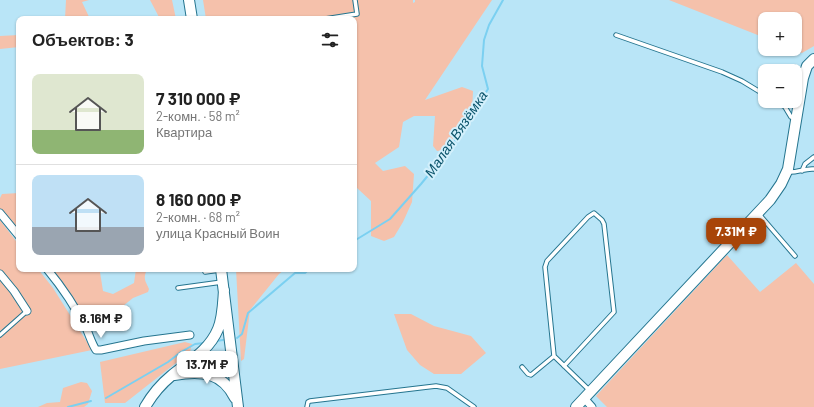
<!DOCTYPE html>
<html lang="ru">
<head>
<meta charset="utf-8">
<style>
	body { margin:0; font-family:Barlow,sans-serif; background:#f6f6f6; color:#222; height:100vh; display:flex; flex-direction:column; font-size:15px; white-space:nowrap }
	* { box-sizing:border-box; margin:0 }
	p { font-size:13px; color:#767676 }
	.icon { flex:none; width:22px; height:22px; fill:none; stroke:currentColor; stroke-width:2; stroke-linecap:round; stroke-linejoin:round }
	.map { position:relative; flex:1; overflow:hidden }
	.details { position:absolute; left:16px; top:16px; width:341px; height:256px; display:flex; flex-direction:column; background:#fff; border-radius:8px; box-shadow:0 1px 3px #0004 }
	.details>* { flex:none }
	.buttons { position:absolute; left:758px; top:12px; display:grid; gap:8px }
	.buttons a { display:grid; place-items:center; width:44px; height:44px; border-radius:8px; background:#fff; box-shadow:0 1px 3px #0004; font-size:20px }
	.price { position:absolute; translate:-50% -34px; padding:0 9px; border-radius:8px; background:#fff; color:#222; font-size:13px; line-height:26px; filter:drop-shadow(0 1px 2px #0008) }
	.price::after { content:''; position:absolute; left:50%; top:24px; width:12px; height:9px; margin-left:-6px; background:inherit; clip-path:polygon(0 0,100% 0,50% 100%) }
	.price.active { background:#a84509; color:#fff }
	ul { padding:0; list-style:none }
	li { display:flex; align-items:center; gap:12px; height:100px; padding:0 16px }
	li+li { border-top:1px solid #e0e0e0 }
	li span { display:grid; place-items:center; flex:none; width:112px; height:80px; border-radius:8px; color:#555 }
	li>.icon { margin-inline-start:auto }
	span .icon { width:48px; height:48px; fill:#fffc; stroke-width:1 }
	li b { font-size:17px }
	h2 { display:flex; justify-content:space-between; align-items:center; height:48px; padding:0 16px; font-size:17px }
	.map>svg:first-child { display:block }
	.green { fill:#f5c1ab }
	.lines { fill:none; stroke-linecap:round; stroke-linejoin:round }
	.stream { stroke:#7bd0f1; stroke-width:2 }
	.lane-casing { stroke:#25758f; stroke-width:5.5 }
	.street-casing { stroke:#25758f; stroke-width:9 }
	.secondary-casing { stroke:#25758f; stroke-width:12 }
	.lane { stroke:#fff; stroke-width:3.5 }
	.street { stroke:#fff; stroke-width:7 }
	.secondary { stroke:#fff; stroke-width:10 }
	.labels { text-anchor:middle; stroke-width:4; stroke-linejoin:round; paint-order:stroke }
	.water-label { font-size:14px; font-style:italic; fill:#0b546b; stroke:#d3f0fc }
</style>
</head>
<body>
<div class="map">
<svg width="814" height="407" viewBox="0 0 814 407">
	<rect width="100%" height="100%" fill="#b9e5f7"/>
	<!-- green -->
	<path class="green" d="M 66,0 L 89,0 L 82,2 L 90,19 L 65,19 Z
		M 150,0 L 172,0 L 176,19 L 160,19 Z
		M 203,0 L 413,0 L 413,3 L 415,2 L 415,0 L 492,0 L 425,100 L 462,87 L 473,91 L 472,113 L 470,126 L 456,135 L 445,150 L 437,151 L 433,146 L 435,116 L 414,116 L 403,122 L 399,147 L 375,163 L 383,171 L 405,166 L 414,174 L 412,202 L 403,222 L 394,237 L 384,241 L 371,236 L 371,201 L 357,188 L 354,193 L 354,19 L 206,19 Z
		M 669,0 L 814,0 L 814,46 L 802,53 L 792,49 L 795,49 L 795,19 L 765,19 L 765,38 Z
		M 19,35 L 19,47 L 0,49 L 0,36 Z
		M 19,193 L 19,230 L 0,209 L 0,198 L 2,194 Z
		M 0,220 L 19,245 L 19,269 L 38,269 L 53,288 L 92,350 L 0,369 Z
		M 727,255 L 760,292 L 796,263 L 814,284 L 814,407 L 607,407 L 596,396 Z
		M 51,269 L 96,269 L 100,272 L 103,291 L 113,294 L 134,283 L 136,269 L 147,269 C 143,279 145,280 149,289 L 148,292 L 133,298 L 123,306 L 122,314 L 113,322 L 91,328 L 69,294 Z
		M 236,269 L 285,269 L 279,274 L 250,310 L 244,359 L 241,361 Z
		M 394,314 L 411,314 L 434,326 L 471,336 L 486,353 L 461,374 L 434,374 L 420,365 L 407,350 Z
		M 185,342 L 192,344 L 190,352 L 125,403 L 105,403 L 100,362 Z
		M 81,382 L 87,383 L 92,391 L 88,404 L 84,407 L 38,407 L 47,403 L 60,402 L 63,388 Z"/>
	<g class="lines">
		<!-- stream -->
		<path class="stream" d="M 354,241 L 390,219 L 421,184 L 448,151 L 488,89 L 482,66 L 484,40 L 489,25 L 503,0
			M 237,338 L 242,334 L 248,313 L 295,273 L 305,273 L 309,269
			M 216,341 L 223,340
			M 106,398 L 168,362 L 181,352 L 195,344 L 204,343
			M 68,407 L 91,401"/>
		<defs>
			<path id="lane" d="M 325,19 L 357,14 L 355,0
				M 616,35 L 722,72 L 742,81 L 765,95
				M 793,71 L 794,67
				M 775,101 L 785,107 L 791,117 L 795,119
				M 802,171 L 805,164 L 814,157
				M 788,172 C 797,173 805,168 814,169
				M 758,213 L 795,256
				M 205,272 L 220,270
				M 178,288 L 222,282
				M 0,335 L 27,311
				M 564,366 L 614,312 L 604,224 L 602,220 L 594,213 L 588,217 L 547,261 L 545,267 L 554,356 L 587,388 L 590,390
				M 522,367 L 528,374 L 531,375 L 554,356
				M 307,407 L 308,402 L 310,401 L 436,386 L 447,388 L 474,407"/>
			<path id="street" d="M 0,213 L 19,236
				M 47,269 C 62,287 76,308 87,330 C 90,337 92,344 96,350 L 101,350 L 144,341 L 190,335
				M 0,274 L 14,291 L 27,311
				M 584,398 L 592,407"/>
			<path id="secondary" d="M 189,0 L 192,19
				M 221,269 L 238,407
				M 174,375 C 201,370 222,372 235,398
				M 145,407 C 152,395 160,385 171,376 C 188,362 209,351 218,329 C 223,317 223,303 224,290
				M 576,407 L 770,200 L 781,184 L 788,169 L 803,78 L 807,66 L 814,59"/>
		</defs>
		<!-- lane casing -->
		<use href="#lane" class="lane-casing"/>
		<!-- street casing -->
		<use href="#street" class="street-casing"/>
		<!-- secondary casing -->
		<use href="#secondary" class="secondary-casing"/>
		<!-- lane -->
		<use href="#lane" class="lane"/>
		<!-- street -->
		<use href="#street" class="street"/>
		<!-- secondary -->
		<use href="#secondary" class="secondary"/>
	</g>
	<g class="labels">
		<!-- water labels -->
		<g class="water-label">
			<text transform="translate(456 134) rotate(-56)" y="5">Малая Вязёмка</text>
		</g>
	</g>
</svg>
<div class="buttons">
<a>+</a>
<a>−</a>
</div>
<b class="price active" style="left:736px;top:252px">7.31M ₽</b>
<b class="price" style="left:101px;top:339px">8.16M ₽</b>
<b class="price" style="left:207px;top:385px">13.7M ₽</b>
<section class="details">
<h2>Объектов: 3<svg class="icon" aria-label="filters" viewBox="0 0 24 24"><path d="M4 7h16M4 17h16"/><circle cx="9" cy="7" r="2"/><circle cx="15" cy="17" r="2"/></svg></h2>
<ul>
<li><span style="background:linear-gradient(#dfe7d0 70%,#8fb573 0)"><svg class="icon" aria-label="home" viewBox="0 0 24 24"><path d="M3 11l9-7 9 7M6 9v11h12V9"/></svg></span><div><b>7 310 000 ₽</b><p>2-комн. · 58 m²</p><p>Квартира</p></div></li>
<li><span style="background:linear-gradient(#bfe0f5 65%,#9aa5b1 0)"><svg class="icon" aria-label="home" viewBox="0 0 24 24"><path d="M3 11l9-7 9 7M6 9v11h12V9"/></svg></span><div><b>8 160 000 ₽</b><p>2-комн. · 68 m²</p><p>улица Красный Воин</p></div></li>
</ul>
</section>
</div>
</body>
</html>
